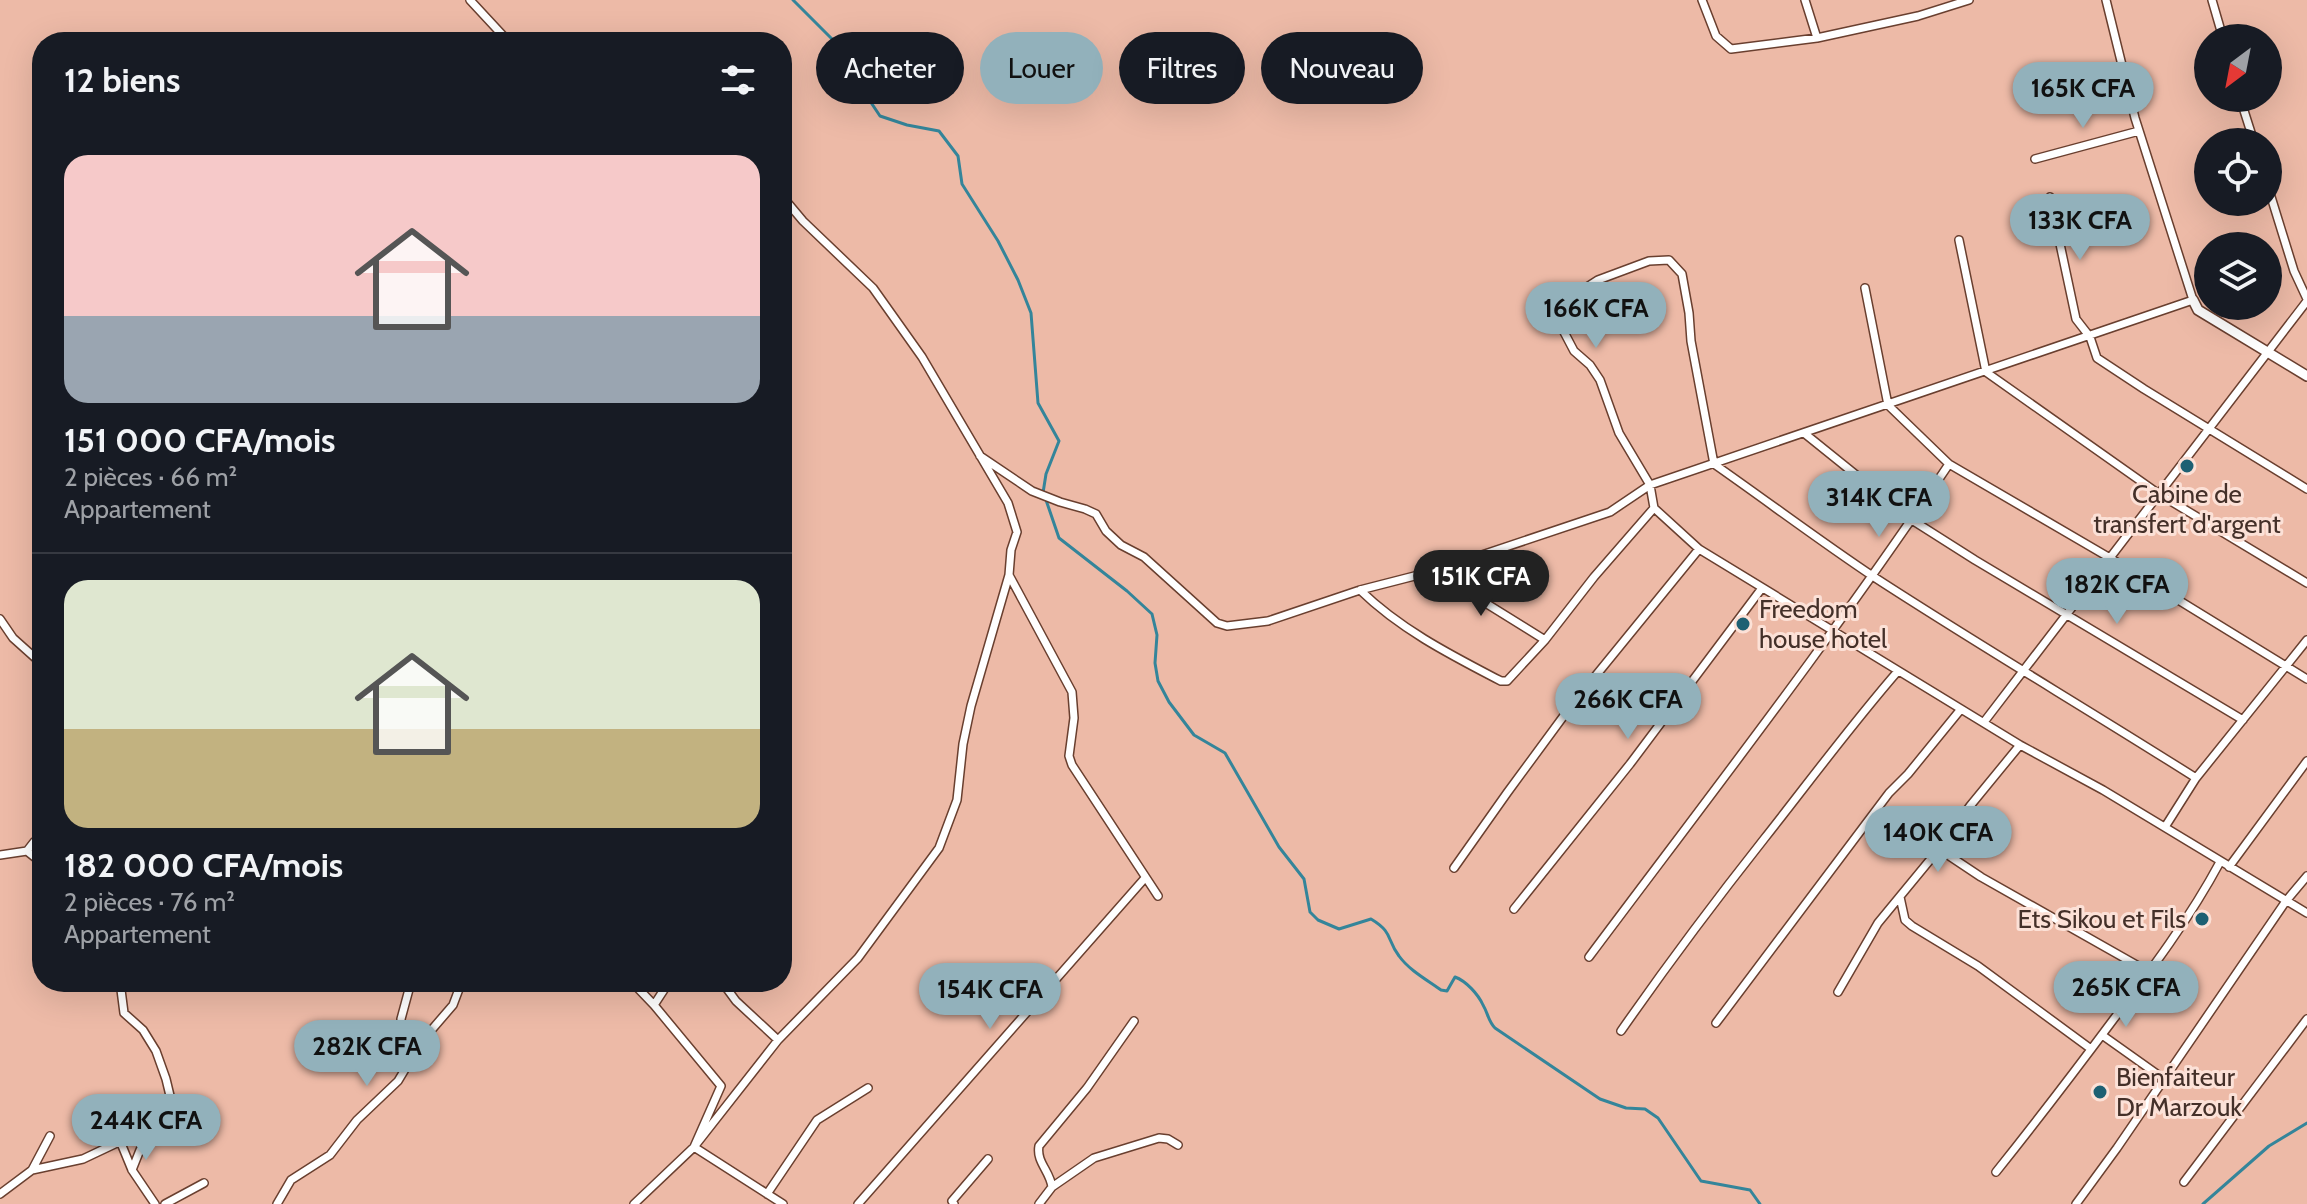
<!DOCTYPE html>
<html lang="fr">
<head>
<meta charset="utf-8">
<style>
	body { margin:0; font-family:Cabin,sans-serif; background:#242831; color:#f1f3f6; height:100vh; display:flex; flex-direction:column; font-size:30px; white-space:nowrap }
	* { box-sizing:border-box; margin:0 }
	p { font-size:26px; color:#9ea1a6 }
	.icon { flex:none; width:44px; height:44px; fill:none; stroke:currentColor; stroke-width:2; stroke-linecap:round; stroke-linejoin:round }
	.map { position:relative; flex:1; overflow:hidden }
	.panel { position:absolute; left:32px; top:32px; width:760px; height:960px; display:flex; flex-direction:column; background:#171b24; border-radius:32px; box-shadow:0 8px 32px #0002 }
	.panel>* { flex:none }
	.hud { position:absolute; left:816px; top:32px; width:760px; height:72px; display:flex; gap:16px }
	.needle { width:52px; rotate:212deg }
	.tools { position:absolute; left:2194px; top:24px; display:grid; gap:16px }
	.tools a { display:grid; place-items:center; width:88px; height:88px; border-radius:50%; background:#171b24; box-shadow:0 8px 32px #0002; font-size:40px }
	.price { position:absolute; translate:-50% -68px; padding:0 18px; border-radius:28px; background:#92b1bb; color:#111; font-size:26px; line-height:52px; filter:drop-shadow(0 2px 4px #0008) }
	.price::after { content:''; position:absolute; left:50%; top:48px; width:24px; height:18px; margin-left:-12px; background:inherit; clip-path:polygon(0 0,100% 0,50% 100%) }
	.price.selected { background:#222; color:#fff }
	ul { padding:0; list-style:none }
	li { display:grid; align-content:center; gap:16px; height:424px; padding:0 32px }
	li+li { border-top:2px solid #363941 }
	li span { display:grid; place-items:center; height:248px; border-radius:24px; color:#555 }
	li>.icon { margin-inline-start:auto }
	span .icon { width:144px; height:144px; fill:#fffc; stroke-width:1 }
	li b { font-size:34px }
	h2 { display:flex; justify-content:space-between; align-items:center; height:96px; padding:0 32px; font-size:34px }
	.chip { padding:0 28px; border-radius:36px; background:#171b24; box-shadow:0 8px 32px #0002; font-size:28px; line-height:72px }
	.chip.selected { background:#92b1bb; color:#111 }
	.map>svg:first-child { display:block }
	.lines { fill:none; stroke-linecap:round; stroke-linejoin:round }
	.stream { stroke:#34859a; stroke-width:3 }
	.minor-casing { stroke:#693f2f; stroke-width:10 }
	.tertiary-casing { stroke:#693f2f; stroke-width:12 }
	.minor { stroke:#fff; stroke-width:7 }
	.tertiary { stroke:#fff; stroke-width:9 }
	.poi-dot { fill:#1d6073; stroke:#fce1d7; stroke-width:3 }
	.labels { text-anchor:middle; stroke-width:6; stroke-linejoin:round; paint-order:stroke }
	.poi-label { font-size:26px; fill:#443029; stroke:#fce1d7; text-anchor:start }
</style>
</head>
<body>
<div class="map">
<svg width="2307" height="1204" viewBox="0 0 2307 1204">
	<rect width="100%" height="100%" fill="#edbaa7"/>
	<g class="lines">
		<!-- stream -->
		<path class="stream" d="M 793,0 L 854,61 L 866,95 L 880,116 L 907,125 L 939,131 L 958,156 L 962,184 L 998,241 L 1018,280 L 1031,313 L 1038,403 L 1059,441 L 1046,474 L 1043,493
			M 1046,500 L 1059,538 L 1127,591 L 1152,614 L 1157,635 L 1155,663 L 1158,681 L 1169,702 L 1194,735 L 1225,753 L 1279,847 L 1304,879 L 1310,912 L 1318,920 L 1339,929 L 1371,919 C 1394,933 1386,939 1399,956 C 1409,970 1427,980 1441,990 L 1447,991 L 1455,977 C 1466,981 1478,994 1483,1005 C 1488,1013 1488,1021 1495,1028 L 1600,1099 L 1626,1108 L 1645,1109 L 1658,1118 L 1701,1181 L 1750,1190 L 1760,1204
			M 2203,1204 L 2269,1146 L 2307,1123"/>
		<defs>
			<path id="minor" d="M 470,0 L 509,42
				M 1702,0 L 1716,36 L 1731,49 L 1817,38 L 1918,16 L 1969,0
				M 1805,0 L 1817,38
				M 2212,0 L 2223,38
				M 2240,98 L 2254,142
				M 2035,159 L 2139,131
				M 2268,187 L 2294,271 L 2307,299
				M 782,196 L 803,221 L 873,288 L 922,357 L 1008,503 L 1017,532 L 1011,550 L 1009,575 L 1072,692 L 1074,718 L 1069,756 L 1072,765 L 1158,896
				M 2050,197 L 2076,319 L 2090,337 L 2097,358 L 2144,389 L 2307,489
				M 1959,240 L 1986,372 L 2159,494 L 2307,583
				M 1865,288 L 1888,405 L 1949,464 L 2110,558 L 2307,679
				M 1804,433 L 1912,520 L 1975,560 L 2243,720
				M 980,456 L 1032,491 L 1060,502 L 1085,509 L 1096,514 L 1106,531 L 1121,545 L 1144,557 L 1217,623 L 1227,626 L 1268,621 L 1360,590 L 1434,571 L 1610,512 L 1650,485 L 2193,300 L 2135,118 L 2106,0
				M 1434,571 L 1545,640
				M 1360,590 C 1399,628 1447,653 1495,678 L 1501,681 L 1507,681 L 1545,640 L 1594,577 L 1654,508
				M 0,619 L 13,638 L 42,664
				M 1984,722 L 2307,301
				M 2196,778 C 2089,710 1980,646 1874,577 C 1820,541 1767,501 1714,464 L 1691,341 L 1689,313 L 1682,274 L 1669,260 L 1649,261 L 1598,280 L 1570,298 L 1561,312 L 1564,332 L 1574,351 L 1590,365 L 1600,380 L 1619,433 L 1650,485 L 1654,508 L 1699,549 L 2020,745 L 2103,790 L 2307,913
				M 2165,827 L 2196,778 L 2307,640
				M 1939,849 L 1981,877 L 2149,972
				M 27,851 L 34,842 L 42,837
				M 0,855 L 27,851 L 42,863
				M 2229,867 L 2307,761
				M 1454,868 L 1507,793 L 1571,706 L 1699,549
				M 1900,897 L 1905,920 L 1912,926 L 1978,966 L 2091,1049
				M 1514,909 L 1630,764 L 1762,588
				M 1589,957 C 1711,794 1836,633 1949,464
				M 120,982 L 124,1013 L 143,1030 L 156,1051 L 166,1079 L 172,1104 L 171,1113 L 140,1150 L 132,1170
				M 632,982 L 654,1005 L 721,1086 L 694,1147 L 783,1204
				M 722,982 L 736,1001 L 778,1040
				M 1838,992 L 1878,923 L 1939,849 L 1970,806 L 2020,745
				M 654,1005 L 669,982
				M 1716,1023 L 1889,793 L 1908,774 L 1961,709
				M 1621,1031 C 1667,965 1715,901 1764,839 C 1809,782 1851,725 1898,671
				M 2102,1035 L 2164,1079
				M 405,1067 L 401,1019 L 411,982
				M 116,1131 L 132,1170 L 155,1204
				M 32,1170 L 83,1159 L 121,1141
				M 1996,1172 C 2036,1122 2075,1071 2113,1020 C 2151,970 2190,918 2220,862
				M 2184,1182 L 2307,1019
				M 1052,1187 L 1094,1158 L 1159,1138 L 1168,1139 L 1178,1145
				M 0,1194 L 32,1170 L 50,1136
				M 767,1194 L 817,1120 L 868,1088
				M 165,1204 L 204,1183
				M 277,1204 L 291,1180 L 330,1155 L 357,1120 L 398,1081 L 422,1041 L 453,1005 L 459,989 L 467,982
				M 634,1204 L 694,1147 L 778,1040 L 858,958 L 939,848 L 957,800 L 963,744 L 971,706 L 1009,575
				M 858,1204 L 1145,878
				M 954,1204 L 952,1201 L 988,1159
				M 1039,1204 L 1052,1187 C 1050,1171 1036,1162 1039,1146 L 1087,1088 L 1134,1021
				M 2076,1204 L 2117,1148 L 2286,901 L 2307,876"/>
			<path id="tertiary" d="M 2193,300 L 2198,310 L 2307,376"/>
		</defs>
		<!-- minor casing -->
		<use href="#minor" class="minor-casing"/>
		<!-- tertiary casing -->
		<use href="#tertiary" class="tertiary-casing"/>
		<!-- minor -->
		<use href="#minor" class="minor"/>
		<!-- tertiary -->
		<use href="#tertiary" class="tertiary"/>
	</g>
	<!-- markers -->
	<g class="poi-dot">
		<circle cx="2187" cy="466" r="8"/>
		<circle cx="1743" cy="624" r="8"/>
		<circle cx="2202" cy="919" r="8"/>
		<circle cx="2100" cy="1092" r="8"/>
	</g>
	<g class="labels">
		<!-- poi labels -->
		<g class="poi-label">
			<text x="2187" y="503" text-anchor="middle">Cabine de<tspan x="2187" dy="30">transfert d'argent</tspan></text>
			<text x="1759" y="618">Freedom<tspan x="1759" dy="30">house hotel</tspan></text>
			<text x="2186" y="928" text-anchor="end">Ets Sikou et Fils</text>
			<text x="2116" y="1086">Bienfaiteur<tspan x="2116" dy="30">Dr Marzouk</tspan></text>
		</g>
	</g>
</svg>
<div class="tools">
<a><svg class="needle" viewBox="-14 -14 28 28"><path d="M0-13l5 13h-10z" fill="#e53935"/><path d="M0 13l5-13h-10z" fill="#9ea1a6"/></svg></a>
<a><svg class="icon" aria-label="locate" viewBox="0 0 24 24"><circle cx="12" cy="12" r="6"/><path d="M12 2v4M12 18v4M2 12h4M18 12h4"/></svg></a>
<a><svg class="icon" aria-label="layers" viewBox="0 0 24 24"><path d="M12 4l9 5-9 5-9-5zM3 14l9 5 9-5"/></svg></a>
</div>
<b class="price" style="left:2083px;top:130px">165K CFA</b>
<b class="price" style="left:2080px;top:262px">133K CFA</b>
<b class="price" style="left:1596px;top:350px">166K CFA</b>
<b class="price" style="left:1879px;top:539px">314K CFA</b>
<b class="price selected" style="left:1481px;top:618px">151K CFA</b>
<b class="price" style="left:2117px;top:626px">182K CFA</b>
<b class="price" style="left:1628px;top:741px">266K CFA</b>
<b class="price" style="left:1938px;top:874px">140K CFA</b>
<b class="price" style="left:2126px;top:1029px">265K CFA</b>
<b class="price" style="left:990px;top:1031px">154K CFA</b>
<b class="price" style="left:367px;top:1088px">282K CFA</b>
<b class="price" style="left:146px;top:1162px">244K CFA</b>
<div class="hud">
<a class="chip">Acheter</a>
<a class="chip selected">Louer</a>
<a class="chip">Filtres</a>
<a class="chip">Nouveau</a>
</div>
<section class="panel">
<h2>12 biens<svg class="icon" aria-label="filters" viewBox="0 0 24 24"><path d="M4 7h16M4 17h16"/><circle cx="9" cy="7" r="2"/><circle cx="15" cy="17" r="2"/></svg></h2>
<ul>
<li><span style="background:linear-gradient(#f6c9c9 65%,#9aa5b1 0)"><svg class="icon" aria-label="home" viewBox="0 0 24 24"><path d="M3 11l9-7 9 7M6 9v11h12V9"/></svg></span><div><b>151 000 CFA/mois</b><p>2 pièces · 66 m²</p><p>Appartement</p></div></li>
<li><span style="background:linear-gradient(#dfe7d0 60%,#c2b280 0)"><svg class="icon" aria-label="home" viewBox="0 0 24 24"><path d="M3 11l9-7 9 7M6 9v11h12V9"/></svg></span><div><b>182 000 CFA/mois</b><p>2 pièces · 76 m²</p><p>Appartement</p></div></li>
</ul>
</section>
</div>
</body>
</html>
